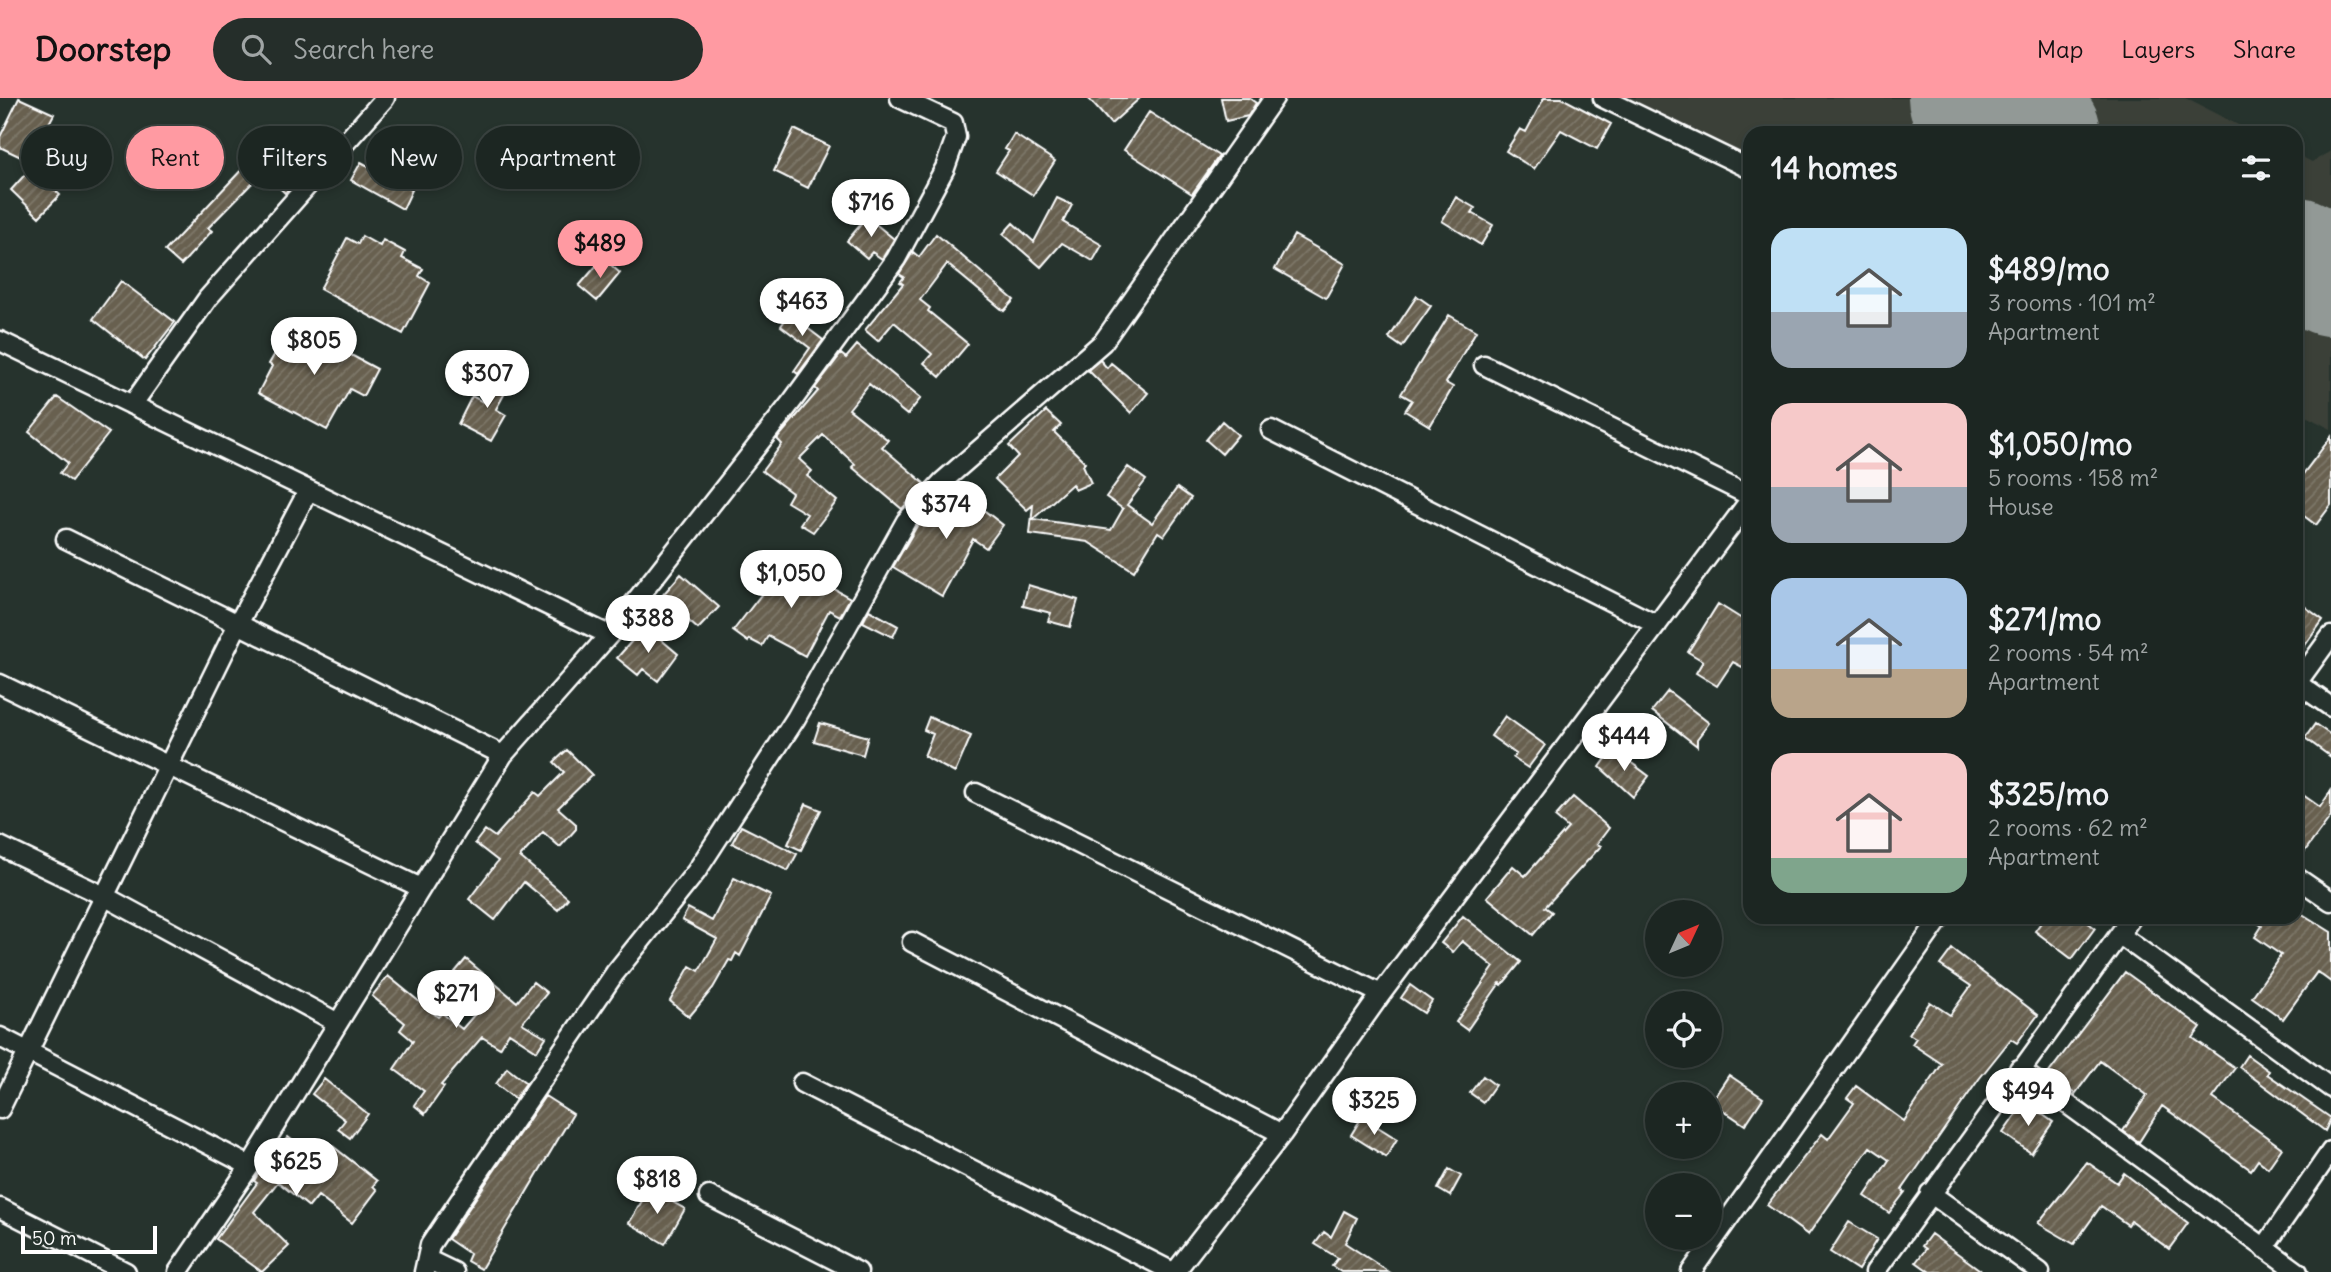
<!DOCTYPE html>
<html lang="en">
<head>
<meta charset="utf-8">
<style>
	body { margin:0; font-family:Delius,sans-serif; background:#252e2a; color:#f1f3f6; height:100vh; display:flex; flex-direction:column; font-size:26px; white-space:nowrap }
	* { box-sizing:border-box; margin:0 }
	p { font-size:23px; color:#a0a5a5 }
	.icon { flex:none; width:38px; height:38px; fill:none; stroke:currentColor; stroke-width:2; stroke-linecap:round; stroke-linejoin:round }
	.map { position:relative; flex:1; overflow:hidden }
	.drawer { position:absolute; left:1743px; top:28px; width:560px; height:798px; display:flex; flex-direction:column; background:#1c2622; border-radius:21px; box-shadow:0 4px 10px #0003,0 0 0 2px #3a4340 }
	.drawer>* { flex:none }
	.hud { position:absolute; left:21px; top:28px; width:665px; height:63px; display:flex; gap:14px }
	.needle { width:46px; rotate:46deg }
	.buttons { position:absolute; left:1645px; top:802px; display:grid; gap:14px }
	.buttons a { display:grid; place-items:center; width:77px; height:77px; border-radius:50%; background:#1c2622; box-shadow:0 4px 10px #0003,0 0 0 2px #3a4340; font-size:35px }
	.scale { position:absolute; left:21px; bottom:18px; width:136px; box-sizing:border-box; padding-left:7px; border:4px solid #fff; border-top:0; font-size:19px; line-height:24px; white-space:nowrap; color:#fff; -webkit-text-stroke:5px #26332d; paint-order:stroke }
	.price { position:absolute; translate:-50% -60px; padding:0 16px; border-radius:24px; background:#fff; color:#222; font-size:23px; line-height:46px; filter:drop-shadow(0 2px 4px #0008) }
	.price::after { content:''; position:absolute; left:50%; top:42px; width:21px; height:16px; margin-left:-10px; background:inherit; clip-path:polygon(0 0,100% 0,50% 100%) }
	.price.active { background:#ff9aa2; color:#111 }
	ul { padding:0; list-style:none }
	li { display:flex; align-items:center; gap:21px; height:175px; padding:0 28px }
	li span { display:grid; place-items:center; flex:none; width:196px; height:140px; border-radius:21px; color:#555 }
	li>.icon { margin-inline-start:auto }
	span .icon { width:84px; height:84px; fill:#fffc; stroke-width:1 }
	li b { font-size:30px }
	h2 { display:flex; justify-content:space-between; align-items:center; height:84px; padding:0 28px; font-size:30px }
	.tag { padding:0 24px; border-radius:32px; background:#1c2622; box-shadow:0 4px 10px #0003,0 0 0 2px #3a4340; font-size:24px; line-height:63px }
	.tag.active { background:#ff9aa2; color:#111 }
	header { display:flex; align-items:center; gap:42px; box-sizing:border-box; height:98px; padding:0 35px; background:#ff9aa2; color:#111 }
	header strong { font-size:33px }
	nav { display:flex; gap:38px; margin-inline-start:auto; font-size:24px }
	.search { width:490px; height:63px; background:#252e2a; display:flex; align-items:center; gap:18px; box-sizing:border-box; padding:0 24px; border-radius:38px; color:#a0a5a5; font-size:26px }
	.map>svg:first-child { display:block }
	.built { fill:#3a4038 }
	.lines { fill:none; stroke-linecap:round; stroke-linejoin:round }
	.runway { stroke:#929996; stroke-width:122 }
	.building { fill:url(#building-hatch); stroke:#fff; stroke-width:2 }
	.street-casing { stroke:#fff; stroke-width:23 }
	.street { stroke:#26332d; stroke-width:18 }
</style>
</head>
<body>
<header>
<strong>Doorstep</strong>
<div class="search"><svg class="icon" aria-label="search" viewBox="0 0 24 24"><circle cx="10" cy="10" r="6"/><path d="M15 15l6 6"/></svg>Search here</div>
<nav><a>Map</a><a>Layers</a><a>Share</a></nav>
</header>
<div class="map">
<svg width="2331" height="1174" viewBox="0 0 2331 1174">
	<defs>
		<pattern id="building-hatch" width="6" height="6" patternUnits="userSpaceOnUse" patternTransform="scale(1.75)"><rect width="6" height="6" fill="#676050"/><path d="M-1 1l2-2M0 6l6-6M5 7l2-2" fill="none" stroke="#7e786a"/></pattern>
	</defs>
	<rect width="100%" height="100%" fill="#26332d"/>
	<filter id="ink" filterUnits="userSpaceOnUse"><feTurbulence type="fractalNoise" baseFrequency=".0143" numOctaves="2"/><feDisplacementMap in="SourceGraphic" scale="14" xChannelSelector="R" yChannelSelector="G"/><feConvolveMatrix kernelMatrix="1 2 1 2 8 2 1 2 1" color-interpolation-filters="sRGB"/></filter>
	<g filter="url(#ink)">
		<!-- built -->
		<path class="built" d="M 1629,0 L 2185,0 L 2254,35 L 1750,35 L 1750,59 Z
			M 2331,53 L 2331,331 L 2296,313 L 2296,56 L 2312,64 Z"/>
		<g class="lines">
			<!-- runway -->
			<path class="runway" d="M 1969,0 L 2040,35
				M 2296,160 L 2331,177"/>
		</g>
		<!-- building -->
		<path class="building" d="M 19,0 L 54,16 L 29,63 L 0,49 L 0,39 Z
			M 1088,0 L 1140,0 L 1111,26 Z
			M 1221,0 L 1249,0 L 1256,5 L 1248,18 L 1226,23 Z
			M 1544,0 L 1562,0 L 1611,26 L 1597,51 L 1561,32 L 1534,71 L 1506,53 L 1520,31 L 1526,34 Z
			M 1149,14 L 1219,58 L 1192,96 L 1124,52 Z
			M 794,31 L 829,48 L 808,90 L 774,73 Z
			M 1014,36 L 1055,63 L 1033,97 L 996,73 L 1009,53 L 1005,51 Z
			M 262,50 L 296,84 L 285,95 L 263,74 L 208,130 L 212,133 L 181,167 L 165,153 Z
			M 361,64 L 412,92 L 403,111 L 351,82 Z
			M 31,70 L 60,97 L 39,119 L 11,92 Z
			M 1456,99 L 1475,110 L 1472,115 L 1493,127 L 1481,147 L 1442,123 Z
			M 1057,100 L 1072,107 L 1063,124 L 1102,147 L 1093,163 L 1062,145 L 1041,169 L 1003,136 L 1013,125 L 1034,144 Z
			M 867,119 L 894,141 L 882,161 L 872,154 L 867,160 L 847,143 Z
			M 936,136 L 1014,202 L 1004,213 L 947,166 L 920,202 L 930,210 L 928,213 L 968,246 L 940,279 L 924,265 L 932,256 L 894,224 L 878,243 L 865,232 L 903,186 L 900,184 L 904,179 L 899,176 L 913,154 L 919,159 Z
			M 1294,137 L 1345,166 L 1326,200 L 1275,171 Z
			M 362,138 L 380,148 L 383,142 L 405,154 L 402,160 L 423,171 L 419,178 L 430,185 L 403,236 L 320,191 L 347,140 L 358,146 Z
			M 603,160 L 620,175 L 597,203 L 579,188 Z
			M 121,183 L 175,224 L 145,262 L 93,221 Z
			M 1417,198 L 1431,208 L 1402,249 L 1389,240 Z
			M 789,216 L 823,242 L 798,276 L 794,273 L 810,250 L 781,228 Z
			M 1449,217 L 1476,233 L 1446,285 L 1453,289 L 1430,328 L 1405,313 L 1412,302 L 1401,296 Z
			M 295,227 L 377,271 L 363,298 L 350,291 L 327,332 L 258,295 L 272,268 L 269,266 L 277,252 L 280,253 Z
			M 857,247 L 921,300 L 907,317 L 869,286 L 849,311 L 888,342 L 882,349 L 925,386 L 902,411 L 852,369 L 855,366 L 823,337 L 799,361 L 812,373 L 807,378 L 837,403 L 813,434 L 800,426 L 807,416 L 787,404 L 792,395 L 762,373 L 782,346 L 777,341 L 818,293 L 815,290 L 841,256 L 846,260 Z
			M 1100,262 L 1107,270 L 1111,265 L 1148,295 L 1131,315 L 1088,272 Z
			M 501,272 L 514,279 L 496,311 L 506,317 L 491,343 L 458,326 L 472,298 L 483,304 Z
			M 57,299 L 109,335 L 71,383 L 60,375 L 68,365 L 29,334 Z
			M 1046,313 L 1061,327 L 1054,334 L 1085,364 L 1083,367 L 1091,385 L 1075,392 L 1072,386 L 1033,421 L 1111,432 L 1123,411 L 1106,399 L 1128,369 L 1146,382 L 1127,407 L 1152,425 L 1177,390 L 1191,400 L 1164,438 L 1158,434 L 1134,473 L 1088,444 L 1030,436 L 1033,407 L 1027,412 L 995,381 L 1018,358 L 1009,348 Z
			M 1222,323 L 1238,337 L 1222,356 L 1206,342 Z
			M 2331,339 L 2331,407 L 2316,427 L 2296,412 L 2296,371 L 2303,376 Z
			M 954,389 L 1003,427 L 986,450 L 973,441 L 942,498 L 893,469 L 917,428 Z
			M 783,462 L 850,500 L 840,518 L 829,512 L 805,558 L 768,538 L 762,548 L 749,541 L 748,544 L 733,533 L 774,480 Z
			M 681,476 L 719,509 L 698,531 L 661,499 Z
			M 1028,487 L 1078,502 L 1070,529 L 1048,523 L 1051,515 L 1023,508 Z
			M 2296,502 L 2323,522 L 2296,560 Z
			M 1718,506 L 1750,526 L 1750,573 L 1733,564 L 1717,588 L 1696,575 L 1703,563 L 1688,554 Z
			M 869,512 L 898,528 L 893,539 L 863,524 Z
			M 645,528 L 678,556 L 658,583 L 643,571 L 638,577 L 617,560 Z
			M 1668,593 L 1709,625 L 1697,641 L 1697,648 L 1652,613 Z
			M 1505,618 L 1545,647 L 1528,670 L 1513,660 L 1516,656 L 1491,638 Z
			M 929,619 L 971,638 L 955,675 L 924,658 L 933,636 L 924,632 Z
			M 820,625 L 868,639 L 863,657 L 814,643 Z
			M 2315,626 L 2331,637 L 2331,659 L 2305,640 Z
			M 1613,651 L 1649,678 L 1633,699 L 1600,669 Z
			M 567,652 L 592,677 L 558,710 L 576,726 L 576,731 L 560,749 L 543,734 L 520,759 L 568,800 L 558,812 L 524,784 L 495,822 L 469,801 L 498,763 L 475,745 L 485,732 L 495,739 L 535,694 L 540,698 L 564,674 L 554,664 Z
			M 2296,692 L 2320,709 L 2331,693 L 2331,718 L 2296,765 Z
			M 1573,699 L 1609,730 L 1597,746 L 1601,748 L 1545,809 L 1552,814 L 1533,837 L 1487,799 L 1513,768 L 1525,778 L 1568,730 L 1555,719 Z
			M 806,706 L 821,712 L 801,752 L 788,746 Z
			M 741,728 L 797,756 L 788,773 L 732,745 Z
			M 734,780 L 771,798 L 740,858 L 736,855 L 732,863 L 729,862 L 713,890 L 689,919 L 670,903 L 690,868 L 699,873 L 717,841 L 682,822 L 688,810 L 712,823 Z
			M 2296,812 L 2331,834 L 2331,884 L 2317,874 L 2283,921 L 2252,899 L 2281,857 L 2255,839 L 2262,828 L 2249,819 L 2296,819 Z
			M 1463,818 L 1521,864 L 1502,887 L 1500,885 L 1467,932 L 1456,924 L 1494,869 L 1462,843 L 1453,854 L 1441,845 Z
			M 2045,819 L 2080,819 L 2095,830 L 2072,861 L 2035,833 Z
			M 1952,851 L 2038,917 L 2017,945 L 2011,941 L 1979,981 L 1902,1092 L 1905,1094 L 1889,1115 L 1865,1098 L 1889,1062 L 1870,1049 L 1808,1137 L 1767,1107 L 1822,1036 L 1828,1041 L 1854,1005 L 1847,1000 L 1856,988 L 1904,1023 L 1942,966 L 1912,946 L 1916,940 L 1909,936 L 1930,904 L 1950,917 L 1971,888 L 1940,867 Z
			M 466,861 L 517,904 L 533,884 L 547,895 L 522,925 L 546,939 L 537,953 L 509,935 L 500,950 L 482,939 L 441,987 L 444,989 L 425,1016 L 414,1007 L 424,993 L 394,971 L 413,943 L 400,932 L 405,925 L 372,898 L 388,878 L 438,919 L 442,915 L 462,931 L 487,902 L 455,874 Z
			M 2125,874 L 2201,929 L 2193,940 L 2235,970 L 2213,1000 L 2282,1050 L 2268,1070 L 2258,1062 L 2251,1072 L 2162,1008 L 2139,1044 L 2123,1033 L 2147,997 L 2100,963 L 2075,996 L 2048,976 Z
			M 1410,887 L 1432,903 L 1424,915 L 1401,900 Z
			M 2247,957 L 2269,973 L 2267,976 L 2331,1020 L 2325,1033 L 2239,969 Z
			M 507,970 L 526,985 L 515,1001 L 496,986 Z
			M 1729,977 L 1763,1000 L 1745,1027 L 1711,1004 Z
			M 1483,978 L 1495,987 L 1483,1004 L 1470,995 Z
			M 324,981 L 368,1016 L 350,1040 L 338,1031 L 345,1022 L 312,996 Z
			M 545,998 L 573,1016 L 481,1171 L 467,1163 L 470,1156 L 448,1141 Z
			M 2025,1004 L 2053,1024 L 2031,1055 L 2003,1035 Z
			M 1362,1019 L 1397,1041 L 1386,1059 L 1351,1037 Z
			M 288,1039 L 317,1062 L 330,1046 L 377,1083 L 373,1088 L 377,1092 L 352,1125 L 318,1098 L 309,1109 L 278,1084 L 254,1114 L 289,1148 L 262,1174 L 216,1141 L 257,1085 L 254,1083 L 258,1076 Z
			M 2087,1064 L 2117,1085 L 2124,1075 L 2188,1125 L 2169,1151 L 2131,1123 L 2128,1127 L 2101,1108 L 2074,1146 L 2038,1125 Z
			M 1449,1071 L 1461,1078 L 1450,1098 L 1438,1091 Z
			M 649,1091 L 685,1111 L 665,1146 L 629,1125 Z
			M 1344,1113 L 1357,1120 L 1345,1145 L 1389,1174 L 1341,1174 L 1332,1168 L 1338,1160 L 1315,1146 L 1324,1134 L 1331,1139 Z
			M 1849,1124 L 1877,1141 L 1858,1172 L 1830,1154 Z
			M 1931,1136 L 1983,1174 L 1930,1174 L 1916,1164 L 1926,1151 L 1922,1148 Z"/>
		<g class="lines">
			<defs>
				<path id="street" d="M 1603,0 L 1750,71
					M 0,243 L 609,537
					M 1484,267 L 1750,398
					M 132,307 L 208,200 L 385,0
					M 1271,332 L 1657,527
					M 66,441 L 503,657
					M 2331,538 L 2297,585 L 2331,609
					M 0,586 L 421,790
					M 976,695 L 1381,896
					M 0,748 L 104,798 L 338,925
					M 2296,779 L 2331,803
					M 2120,837 L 2331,990
					M 912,844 L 1282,1036
					M 0,939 L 250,1068
					M 2019,971 L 2298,1174
					M 802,985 L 1173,1174
					M 0,1011 L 238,526 L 308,393
					M 1930,1095 L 2040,1174
					M 709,1098 L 858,1174
					M 0,1110 L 126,1174
					M 2264,1150 L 2331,1053
					M 427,1161 L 454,1174
					M 178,1174 L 250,1068 L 503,657 L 609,537 L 793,302 L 896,161 L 945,70 L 956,39 L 953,25 L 900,0
					M 424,1174 L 430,1147 L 454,1111 L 615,875 L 696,774 L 796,620 L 906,423 L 942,384 L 1103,244 L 1274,0
					M 1175,1174 L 1282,1036 L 1381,896 L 1750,402
					M 1691,1174 L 1941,819
					M 1875,1174 L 2132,819"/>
			</defs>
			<!-- street casing -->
			<use href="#street" class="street-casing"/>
			<!-- street -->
			<use href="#street" class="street"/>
		</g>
	</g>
</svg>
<div class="buttons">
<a><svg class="needle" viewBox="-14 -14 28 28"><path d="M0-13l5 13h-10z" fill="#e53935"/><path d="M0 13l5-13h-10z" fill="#a0a5a5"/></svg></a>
<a><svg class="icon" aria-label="locate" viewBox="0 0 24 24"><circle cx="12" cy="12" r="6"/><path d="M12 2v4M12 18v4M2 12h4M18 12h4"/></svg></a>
<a>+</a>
<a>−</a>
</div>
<div class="scale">50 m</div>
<b class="price" style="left:871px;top:141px">$716</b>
<b class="price active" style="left:600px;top:182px">$489</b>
<b class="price" style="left:802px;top:240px">$463</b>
<b class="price" style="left:314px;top:279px">$805</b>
<b class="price" style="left:487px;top:312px">$307</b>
<b class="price" style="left:946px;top:443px">$374</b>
<b class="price" style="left:791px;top:512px">$1,050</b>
<b class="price" style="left:648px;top:557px">$388</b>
<b class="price" style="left:1624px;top:675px">$444</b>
<b class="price" style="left:456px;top:932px">$271</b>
<b class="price" style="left:2028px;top:1030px">$494</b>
<b class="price" style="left:1374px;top:1039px">$325</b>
<b class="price" style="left:296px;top:1100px">$625</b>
<b class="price" style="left:657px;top:1118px">$818</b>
<div class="hud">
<a class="tag">Buy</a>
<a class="tag active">Rent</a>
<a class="tag">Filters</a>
<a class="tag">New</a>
<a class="tag">Apartment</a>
</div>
<section class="drawer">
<h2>14 homes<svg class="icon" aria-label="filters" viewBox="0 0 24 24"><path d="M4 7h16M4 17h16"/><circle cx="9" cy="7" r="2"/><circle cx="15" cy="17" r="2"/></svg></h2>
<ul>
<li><span style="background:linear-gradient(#bfe0f5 60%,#9aa5b1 0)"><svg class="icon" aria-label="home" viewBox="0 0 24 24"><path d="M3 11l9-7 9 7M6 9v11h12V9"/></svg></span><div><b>$489/mo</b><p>3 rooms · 101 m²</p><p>Apartment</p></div></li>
<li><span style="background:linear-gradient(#f6c9c9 60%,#9aa5b1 0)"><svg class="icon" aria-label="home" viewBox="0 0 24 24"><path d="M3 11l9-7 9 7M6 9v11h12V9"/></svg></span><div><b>$1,050/mo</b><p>5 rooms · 158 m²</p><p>House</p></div></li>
<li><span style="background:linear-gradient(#a9c7e8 65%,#b9a48a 0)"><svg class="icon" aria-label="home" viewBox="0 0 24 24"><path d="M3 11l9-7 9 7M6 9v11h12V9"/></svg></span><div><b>$271/mo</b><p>2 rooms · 54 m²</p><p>Apartment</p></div></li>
<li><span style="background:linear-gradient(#f6c9c9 75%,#7fa58c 0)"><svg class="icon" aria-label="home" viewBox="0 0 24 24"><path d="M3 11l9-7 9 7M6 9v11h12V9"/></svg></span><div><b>$325/mo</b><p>2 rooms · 62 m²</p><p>Apartment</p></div></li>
</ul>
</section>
</div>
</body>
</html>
